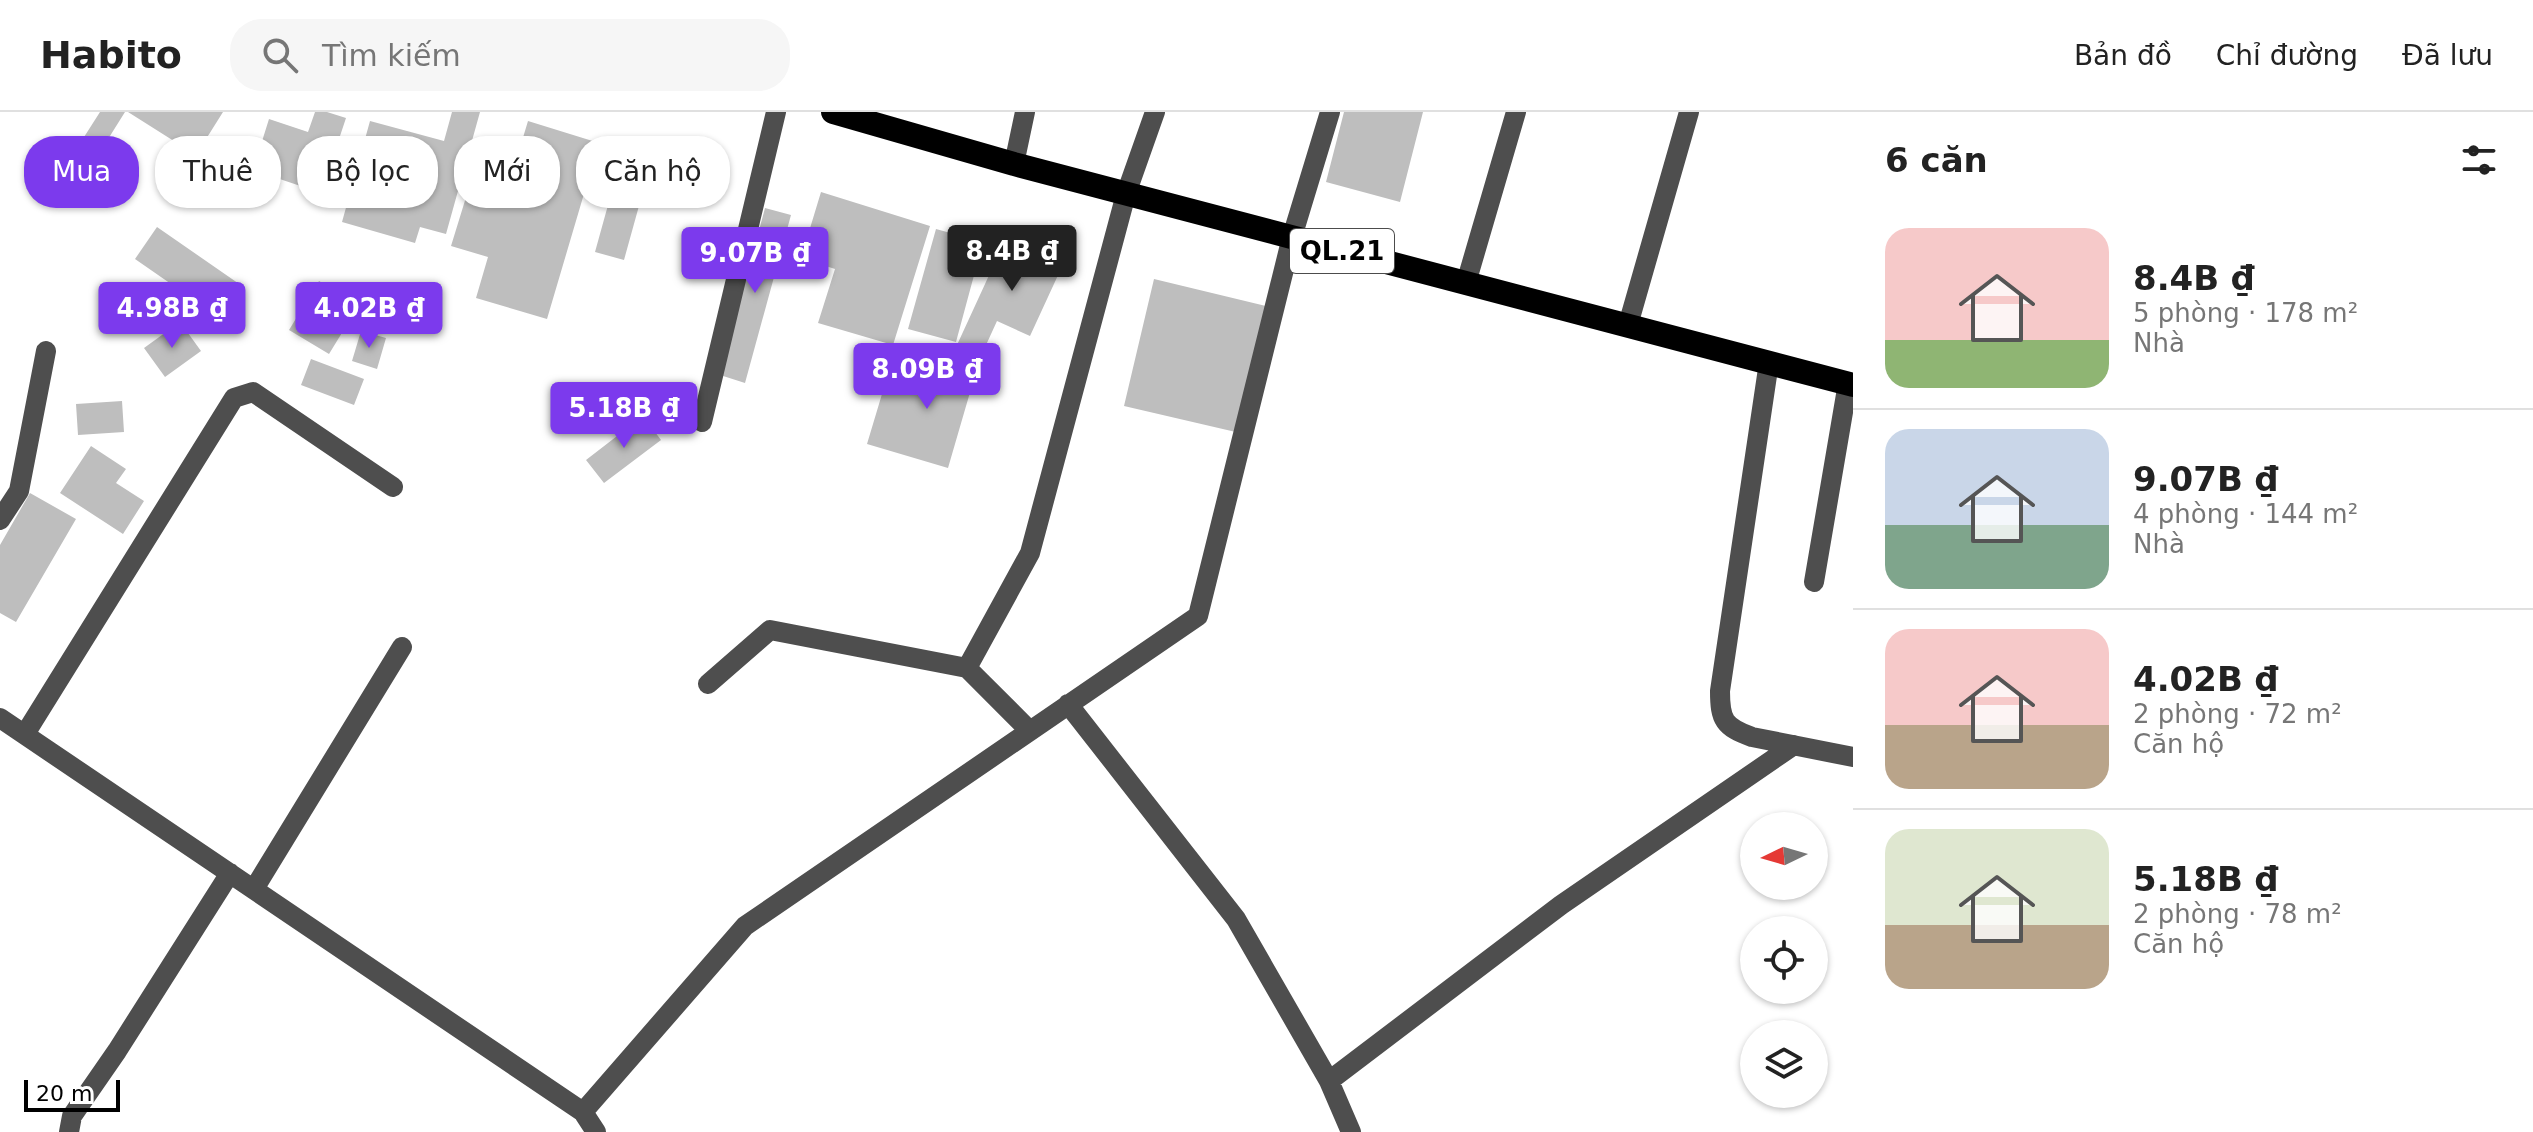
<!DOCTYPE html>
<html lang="vi">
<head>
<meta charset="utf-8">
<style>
	body { margin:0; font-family:"DejaVu Sans",sans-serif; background:#f6f6f6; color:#222; height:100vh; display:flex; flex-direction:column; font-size:30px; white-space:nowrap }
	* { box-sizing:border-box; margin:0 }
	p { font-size:26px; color:#767676 }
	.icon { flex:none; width:44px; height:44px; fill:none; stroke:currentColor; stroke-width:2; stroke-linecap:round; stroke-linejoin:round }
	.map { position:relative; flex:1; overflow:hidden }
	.sheet { display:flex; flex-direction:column; background:#fff; width:680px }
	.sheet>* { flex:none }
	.guide { position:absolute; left:24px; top:24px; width:760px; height:72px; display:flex; gap:16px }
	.needle { width:52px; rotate:265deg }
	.buttons { position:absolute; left:1740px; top:700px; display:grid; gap:16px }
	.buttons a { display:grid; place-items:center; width:88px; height:88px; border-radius:50%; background:#fff; box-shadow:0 2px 6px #0004; font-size:40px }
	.scale { position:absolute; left:24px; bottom:20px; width:96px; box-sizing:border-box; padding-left:8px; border:4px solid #000; border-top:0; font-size:22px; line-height:28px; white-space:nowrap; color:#000; -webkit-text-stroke:6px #fff; paint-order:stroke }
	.price { position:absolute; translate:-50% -68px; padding:0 18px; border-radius:8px; background:#7c3aed; color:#fff; font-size:26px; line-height:52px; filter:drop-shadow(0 2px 4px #0008) }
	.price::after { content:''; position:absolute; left:50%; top:48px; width:24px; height:18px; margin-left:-12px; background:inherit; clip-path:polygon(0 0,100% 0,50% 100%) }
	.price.active { background:#222; color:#fff }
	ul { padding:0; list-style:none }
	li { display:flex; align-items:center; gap:24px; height:200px; padding:0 32px }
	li+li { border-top:2px solid #e0e0e0 }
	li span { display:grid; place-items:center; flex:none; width:224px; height:160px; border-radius:24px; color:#555 }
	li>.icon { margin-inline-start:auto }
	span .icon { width:96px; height:96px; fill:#fffc; stroke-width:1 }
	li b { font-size:34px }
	h2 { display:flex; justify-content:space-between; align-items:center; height:96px; padding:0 32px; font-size:34px }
	.pill { padding:0 28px; border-radius:32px; background:#fff; box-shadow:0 2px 6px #0004; font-size:28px; line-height:72px }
	.pill.active { background:#7c3aed; color:#fff }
	header { display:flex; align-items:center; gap:48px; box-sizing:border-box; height:112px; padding:0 40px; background:#fff; border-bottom:2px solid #e0e0e0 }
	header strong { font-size:38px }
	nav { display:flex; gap:44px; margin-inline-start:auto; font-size:28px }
	.search { width:560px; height:72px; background:#f6f6f6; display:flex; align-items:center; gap:20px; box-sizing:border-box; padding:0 28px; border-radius:32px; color:#767676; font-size:30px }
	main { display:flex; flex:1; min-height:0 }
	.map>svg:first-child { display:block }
	.building { fill:#bebebe }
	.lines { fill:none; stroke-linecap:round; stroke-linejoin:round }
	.minor { stroke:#4e4e4e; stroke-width:20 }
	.highway { stroke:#000; stroke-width:24 }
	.labels { text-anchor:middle; stroke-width:8; stroke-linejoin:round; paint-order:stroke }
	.shield { fill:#fff; stroke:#4c4c4c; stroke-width:2 }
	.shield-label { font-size:26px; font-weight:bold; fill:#000 }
</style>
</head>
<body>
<header>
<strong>Habito</strong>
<div class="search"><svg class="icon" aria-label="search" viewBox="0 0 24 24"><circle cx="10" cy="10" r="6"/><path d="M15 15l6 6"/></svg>Tìm kiếm</div>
<nav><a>Bản đồ</a><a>Chỉ đường</a><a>Đã lưu</a></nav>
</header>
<main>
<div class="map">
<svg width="1853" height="1020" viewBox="0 0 1853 1020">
	<rect width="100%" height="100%" fill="#fff"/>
	<!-- building -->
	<path class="building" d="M 100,0 L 125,0 L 88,59 L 70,47 Z
		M 128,0 L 223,0 L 196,43 Z
		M 315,0 L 327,0 L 346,6 L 321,81 L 253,58 L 269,7 L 308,20 Z
		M 452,0 L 480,0 L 446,122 L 420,115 L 415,131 L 342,110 L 370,9 L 444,29 Z
		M 1344,0 L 1423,0 L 1400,90 L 1326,70 Z
		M 528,9 L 599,31 L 547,207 L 476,186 L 488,145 L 451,134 L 467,82 L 486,88 L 496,58 L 512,62 Z
		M 618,57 L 647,65 L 624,148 L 595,140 Z
		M 821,80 L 930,114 L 893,233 L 818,211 L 835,157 L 801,146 Z
		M 765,96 L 791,103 L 745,271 L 720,263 Z
		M 157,115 L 245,176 L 223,208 L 135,147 Z
		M 936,117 L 983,130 L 956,230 L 908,217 Z
		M 1008,122 L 1065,148 L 1030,224 L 997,209 L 981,244 L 957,233 Z
		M 1154,167 L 1270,195 L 1240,321 L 1124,294 Z
		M 319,169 L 359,193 L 329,242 L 289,218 Z
		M 180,210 L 201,239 L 165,265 L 144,236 Z
		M 361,219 L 386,226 L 377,257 L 352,249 Z
		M 937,233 L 980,246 L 948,356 L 867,332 L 885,272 L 922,283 Z
		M 311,247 L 364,267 L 354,293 L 301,273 Z
		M 122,289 L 124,320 L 78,323 L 76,292 Z
		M 643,304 L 661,328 L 604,371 L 586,348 Z
		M 91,334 L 126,357 L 116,371 L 144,389 L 123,422 L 60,381 Z
		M 30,381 L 76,407 L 16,510 L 0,501 L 0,433 Z"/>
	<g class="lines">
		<!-- minor -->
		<path class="minor" d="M 1014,52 L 1025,0
			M 1466,171 L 1516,0
			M 1628,213 L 1689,0
			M 1769,250 L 1720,579 C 1720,608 1724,615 1752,625 L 1853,645
			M 702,310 L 776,0
			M 0,408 L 19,379 L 46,239
			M 1814,470 L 1848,271
			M 967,556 L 1030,441 L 1126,82 L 1155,0
			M 708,572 L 770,518 L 967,556 L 1030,619
			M 1068,592 L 1236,807 L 1329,969 L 1351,1020
			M 0,606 L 583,1000 L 596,1020
			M 25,622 L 234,286 L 253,280 L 393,375
			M 254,777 L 402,535
			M 1329,969 L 1561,793 L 1794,633
			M 583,1000 L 745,814 L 1198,504 L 1292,125 L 1330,0
			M 69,1020 L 72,1004 L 117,939 L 230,761"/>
		<!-- highway -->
		<path class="highway" d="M 833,0 L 1014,52 L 1853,273"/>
	</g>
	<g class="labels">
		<!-- shield labels -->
		<rect class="shield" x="1290" y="117" width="104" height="44" rx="6"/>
		<g class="shield-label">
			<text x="1342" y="148">QL.21</text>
		</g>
	</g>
</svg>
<div class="buttons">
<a><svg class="needle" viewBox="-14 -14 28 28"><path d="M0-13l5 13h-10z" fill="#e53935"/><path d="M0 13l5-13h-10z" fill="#767676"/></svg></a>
<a><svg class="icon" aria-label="locate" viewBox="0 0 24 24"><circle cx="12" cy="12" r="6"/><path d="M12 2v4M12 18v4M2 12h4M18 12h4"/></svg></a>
<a><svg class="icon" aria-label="layers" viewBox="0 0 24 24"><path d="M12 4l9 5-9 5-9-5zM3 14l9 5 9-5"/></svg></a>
</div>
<div class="scale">20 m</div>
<b class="price active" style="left:1012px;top:181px">8.4B ₫</b>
<b class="price" style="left:755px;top:183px">9.07B ₫</b>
<b class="price" style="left:172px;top:238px">4.98B ₫</b>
<b class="price" style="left:369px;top:238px">4.02B ₫</b>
<b class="price" style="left:927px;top:299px">8.09B ₫</b>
<b class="price" style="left:624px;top:338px">5.18B ₫</b>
<div class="guide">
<a class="pill active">Mua</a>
<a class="pill">Thuê</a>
<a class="pill">Bộ lọc</a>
<a class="pill">Mới</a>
<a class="pill">Căn hộ</a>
</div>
</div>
<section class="sheet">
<h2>6 căn<svg class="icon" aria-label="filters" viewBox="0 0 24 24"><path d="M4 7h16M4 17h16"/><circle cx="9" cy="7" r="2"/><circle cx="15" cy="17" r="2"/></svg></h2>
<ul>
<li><span style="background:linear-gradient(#f6c9c9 70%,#8fb573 0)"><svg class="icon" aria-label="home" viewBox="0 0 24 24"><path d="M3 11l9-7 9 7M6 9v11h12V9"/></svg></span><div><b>8.4B ₫</b><p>5 phòng · 178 m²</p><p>Nhà</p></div></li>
<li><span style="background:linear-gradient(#c9d6e8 60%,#7fa58c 0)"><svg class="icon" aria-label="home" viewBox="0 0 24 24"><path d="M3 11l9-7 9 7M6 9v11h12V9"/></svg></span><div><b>9.07B ₫</b><p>4 phòng · 144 m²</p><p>Nhà</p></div></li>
<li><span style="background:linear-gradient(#f6c9c9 60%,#b9a48a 0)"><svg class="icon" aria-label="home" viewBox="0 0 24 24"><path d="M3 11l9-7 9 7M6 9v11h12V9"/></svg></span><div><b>4.02B ₫</b><p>2 phòng · 72 m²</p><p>Căn hộ</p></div></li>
<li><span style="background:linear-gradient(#dfe7d0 60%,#b9a48a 0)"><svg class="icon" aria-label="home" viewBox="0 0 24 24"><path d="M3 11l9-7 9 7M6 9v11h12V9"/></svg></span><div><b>5.18B ₫</b><p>2 phòng · 78 m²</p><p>Căn hộ</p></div></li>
</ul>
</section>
</main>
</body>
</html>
